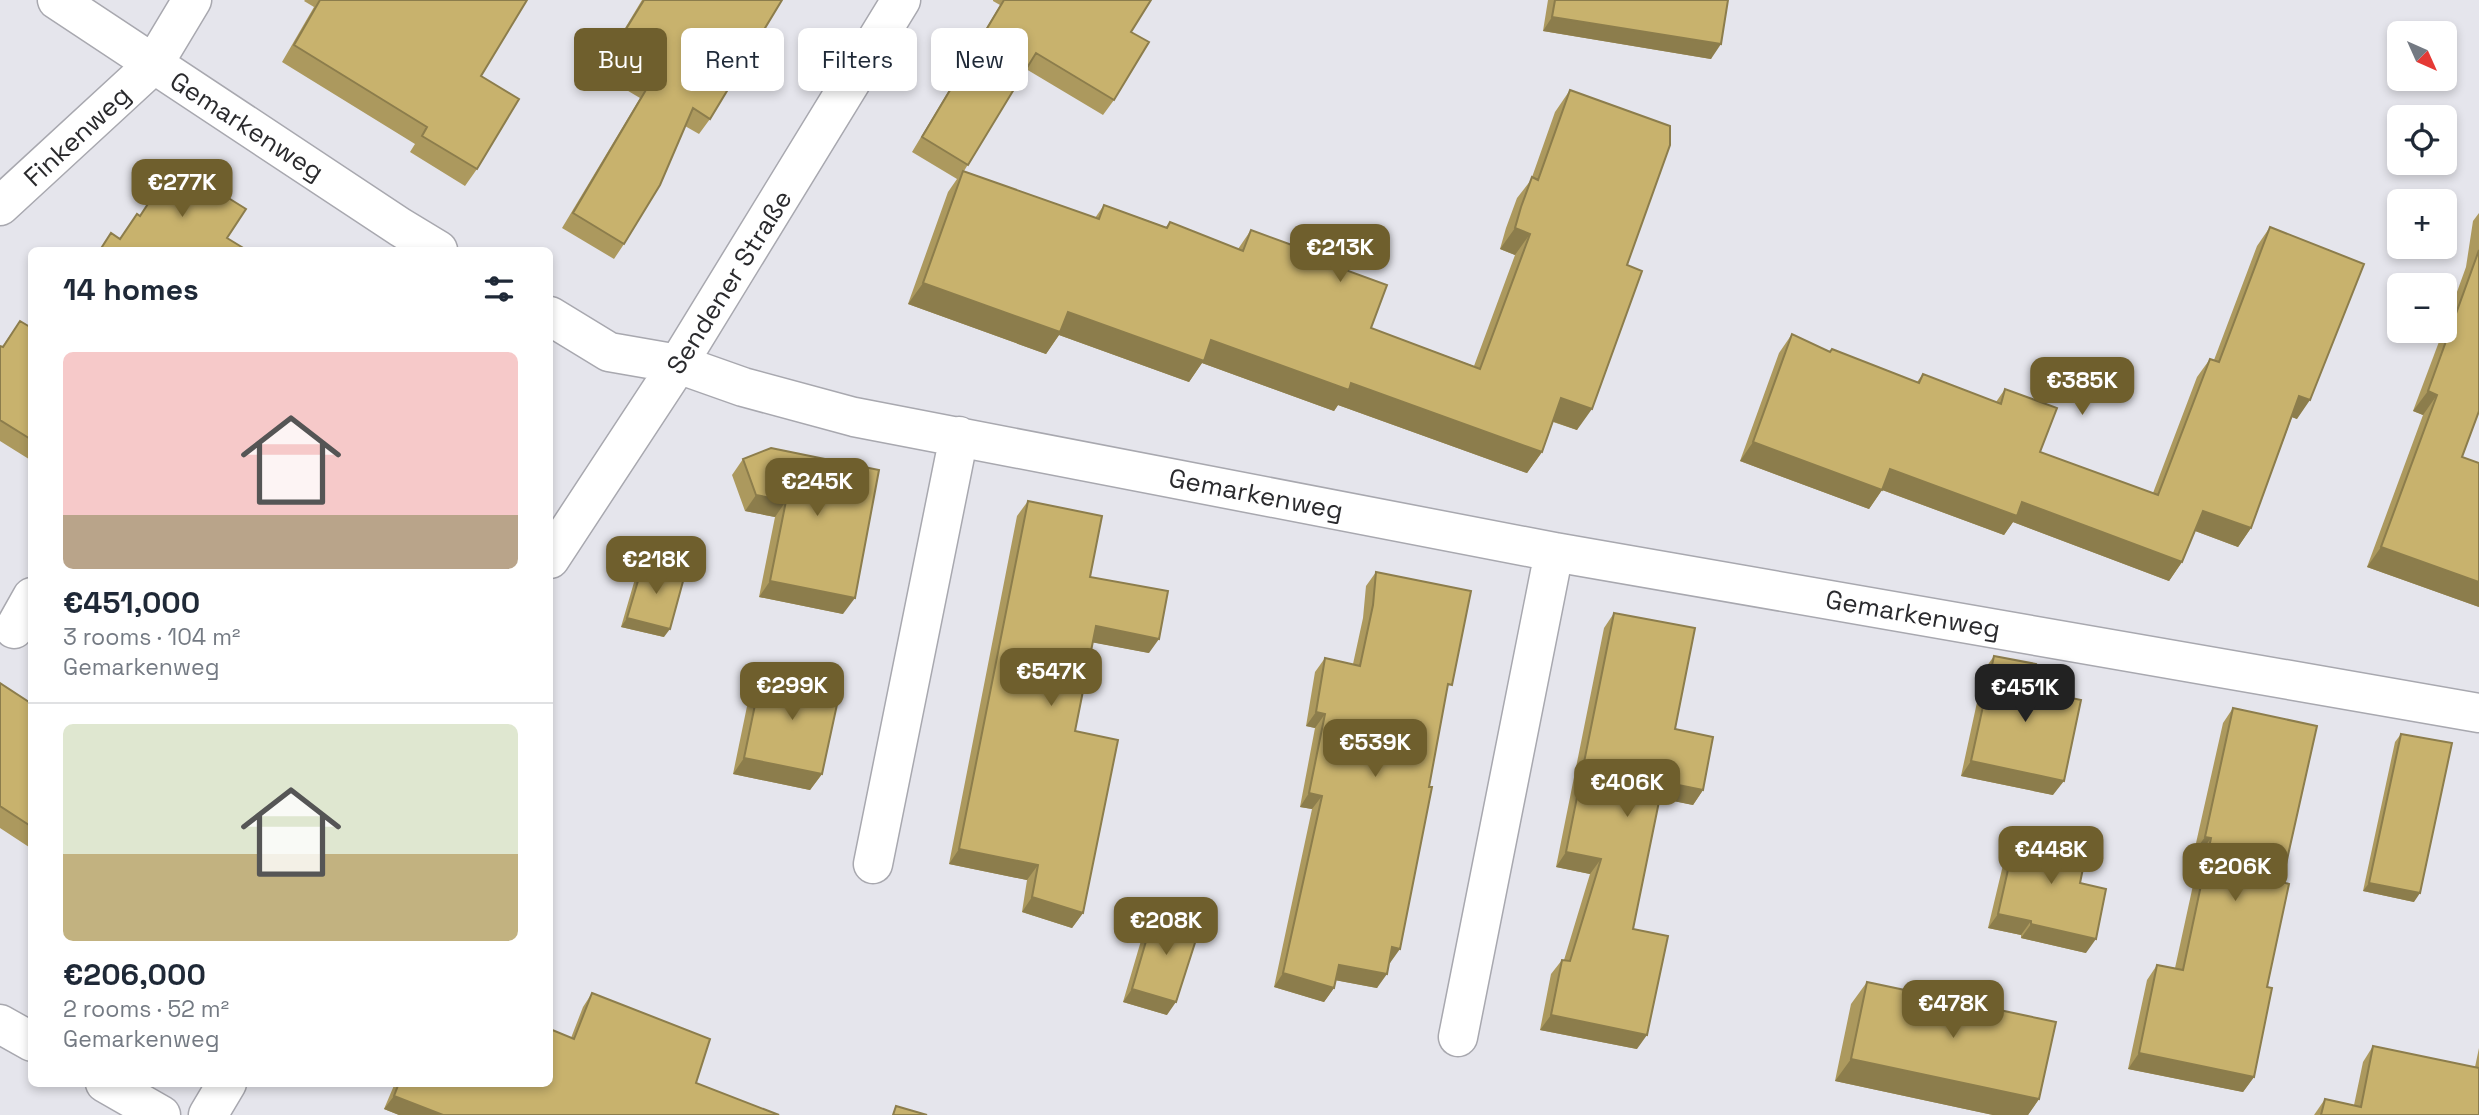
<!DOCTYPE html>
<html lang="en">
<head>
<meta charset="utf-8">
<style>
	body { margin:0; font-family:"Space Grotesk",sans-serif; background:#f6f6f7; color:#1f2937; height:100vh; display:flex; flex-direction:column; font-size:26px; white-space:nowrap }
	* { box-sizing:border-box; margin:0 }
	p { font-size:23px; color:#747a83 }
	.icon { flex:none; width:38px; height:38px; fill:none; stroke:currentColor; stroke-width:2; stroke-linecap:round; stroke-linejoin:round }
	.map { position:relative; flex:1; overflow:hidden }
	.side { position:absolute; left:28px; top:247px; width:525px; height:840px; display:flex; flex-direction:column; background:#fff; border-radius:10px; box-shadow:0 4px 10px #0003 }
	.side>* { flex:none }
	.guide { position:absolute; left:574px; top:28px; width:665px; height:63px; display:flex; gap:14px }
	.needle { width:46px; rotate:135deg }
	.controls { position:absolute; left:2387px; top:21px; display:grid; gap:14px }
	.controls a { display:grid; place-items:center; width:70px; height:70px; border-radius:10px; background:#fff; box-shadow:0 4px 10px #0003; font-size:35px }
	.price { position:absolute; translate:-50% -60px; padding:0 16px; border-radius:14px; background:#6f5f2d; color:#fff; font-size:23px; line-height:46px; filter:drop-shadow(0 2px 4px #0008) }
	.price::after { content:''; position:absolute; left:50%; top:42px; width:21px; height:16px; margin-left:-10px; background:inherit; clip-path:polygon(0 0,100% 0,50% 100%) }
	.price.active { background:#222; color:#fff }
	ul { padding:0; list-style:none }
	li { display:grid; align-content:center; gap:14px; height:371px; padding:0 35px }
	li+li { border-top:2px solid #e0e1e3 }
	li span { display:grid; place-items:center; height:217px; border-radius:10px; color:#555 }
	li>.icon { margin-inline-start:auto }
	span .icon { width:126px; height:126px; fill:#fffc; stroke-width:1 }
	li b { font-size:30px }
	h2 { display:flex; justify-content:space-between; align-items:center; height:84px; padding:0 35px; font-size:30px }
	.pill { padding:0 24px; border-radius:10px; background:#fff; box-shadow:0 4px 10px #0003; font-size:24px; line-height:63px }
	.pill.active { background:#6f5f2d; color:#fff }
	.map>svg:first-child { display:block }
	.lines { fill:none; stroke-linecap:round; stroke-linejoin:round }
	.minor-casing { stroke:#a8a8af; stroke-width:41 }
	.minor { stroke:#fff; stroke-width:38 }
	.wall { fill:#ac995e }
	.shaded-wall { fill:#8c7d4c }
	.building { fill:#c8b26d; stroke:#8c7d4c; stroke-width:2 }
	.labels { text-anchor:middle; stroke-width:6; stroke-linejoin:round; paint-order:stroke }
	.street-label { font-size:26px; fill:#2a2a2d; stroke:#fff }
</style>
</head>
<body>
<div class="map">
<svg width="2479" height="1115" viewBox="0 0 2479 1115">
	<rect width="100%" height="100%" fill="#e5e5ec"/>
	<g class="lines">
		<defs>
			<path id="minor" d="M 57,0 L 400,227 L 438,250
				M 0,206 L 153,65 L 192,0
				M 550,316 L 609,352 L 678,364 L 743,387 L 854,417 L 1554,552 L 2479,713
				M 550,559 L 678,364 L 901,0
				M 14,629 L 32,597
				M 873,864 L 959,436
				M 0,1024 L 32,1042
				M 1458,1037 L 1554,552
				M 105,1083 L 161,1115
				M 208,1115 L 227,1083"/>
		</defs>
		<!-- minor casing -->
		<use href="#minor" class="minor-casing"/>
		<!-- minor -->
		<use href="#minor" class="minor"/>
	</g>
	<!-- wall -->
	<path class="wall" d="M 305,0 L 527,0 L 481,76 L 477,169 L 465,186 L 410,152 L 415,144 L 282,62 L 314,7 L 304,1 Z
		M 642,0 L 782,0 L 710,119 L 699,134 L 685,126 L 624,244 L 614,259 L 562,228 L 640,98 L 598,73 Z
		M 993,0 L 1151,0 L 1131,32 L 1114,100 L 1103,115 L 1026,69 L 964,171 L 1095,218 L 1104,205 L 1166,227 L 1170,222 L 1238,249 L 1251,230 L 1299,253 L 1371,328 L 1474,366 L 1515,255 L 1500,249 L 1506,228 L 1517,198 L 1531,180 L 1555,112 L 1570,90 L 1627,265 L 1577,430 L 1553,422 L 1542,452 L 1527,473 L 1338,405 L 1334,411 L 1202,363 L 1189,382 L 1059,335 L 1046,354 L 908,304 L 948,192 L 957,179 L 912,152 L 1000,5 L 993,1 Z
		M 1548,0 L 1728,0 L 1711,59 L 1543,31 Z
		M 2479,213 L 2479,411 L 2462,457 L 2479,463 L 2479,607 L 2367,567 L 2423,415 L 2413,411 L 2443,331 L 2445,331 L 2445,325 L 2466,267 L 2473,221 Z
		M 2270,227 L 2297,419 L 2292,417 L 2251,528 L 2238,547 L 2195,531 L 2182,562 L 2169,581 L 2013,522 L 2004,535 L 1882,490 L 1869,509 L 1740,461 L 1779,353 L 1792,334 L 1830,352 L 1917,382 L 1923,374 L 1996,402 L 2005,389 L 2040,452 L 2153,493 L 2197,377 L 2210,359 L 2214,360 L 2257,246 Z
		M 20,321 L 29,326 L 32,322 L 32,461 L 0,441 L 0,346 L 2,347 Z
		M 771,448 L 843,614 L 759,597 L 775,517 L 745,511 L 732,475 L 743,459 Z
		M 1028,501 L 1090,577 L 1149,653 L 1092,642 L 1075,731 L 1083,913 L 1072,928 L 1022,912 L 1027,880 L 949,864 L 1017,516 Z
		M 643,564 L 664,637 L 621,627 L 637,572 Z
		M 1376,572 L 1446,693 L 1390,963 L 1389,963 L 1377,988 L 1335,980 L 1334,988 L 1324,1002 L 1274,987 L 1312,809 L 1300,807 L 1315,728 L 1306,726 L 1315,672 L 1325,658 L 1353,664 L 1363,618 L 1366,586 Z
		M 1614,613 L 1675,729 L 1703,790 L 1693,805 L 1660,798 L 1633,929 L 1637,1049 L 1540,1030 L 1551,974 L 1562,960 L 1564,960 L 1590,874 L 1556,867 L 1604,628 Z
		M 1994,656 L 2053,795 L 1961,776 L 1984,670 Z
		M 762,671 L 822,774 L 810,790 L 733,774 L 751,687 Z
		M 0,683 L 32,704 L 32,849 L 0,828 Z
		M 2233,708 L 2282,882 L 2254,1077 L 2243,1092 L 2128,1069 L 2147,980 L 2157,965 L 2175,968 L 2200,853 L 2194,852 L 2223,723 Z
		M 2401,734 L 2414,902 L 2363,891 L 2395,742 Z
		M 2017,830 L 2080,883 L 2086,953 L 2021,938 L 2021,935 L 1988,928 L 2008,844 Z
		M 1154,914 L 1167,1015 L 1123,1002 L 1145,927 Z
		M 1867,982 L 2039,1099 L 2028,1115 L 1993,1115 L 1835,1081 L 1851,1004 Z
		M 592,993 L 710,1039 L 696,1083 L 779,1115 L 399,1115 L 384,1109 L 395,1083 L 550,1083 L 550,1029 L 571,1038 L 583,1007 Z
		M 2373,1046 L 2475,1067 L 2479,1048 L 2479,1115 L 2314,1115 L 2325,1099 L 2354,1105 L 2363,1062 Z"/>
	<!-- shaded-wall -->
	<path class="shaded-wall" d="M 1552,17 L 1721,44 L 1711,59 L 1543,31 Z
		M 1515,228 L 1530,234 L 1515,255 L 1500,249 Z
		M 923,283 L 1211,340 L 1351,383 L 1542,452 L 1527,473 L 1338,405 L 1334,411 L 1202,363 L 1189,382 L 1059,335 L 1046,354 L 908,304 Z
		M 2428,391 L 2437,395 L 2423,415 L 2413,411 Z
		M 2299,396 L 2310,400 L 2297,419 L 2286,415 Z
		M 1561,398 L 1592,409 L 1577,430 L 1546,419 Z
		M 1753,442 L 1882,490 L 1869,509 L 1740,461 Z
		M 1890,469 L 2022,502 L 2182,562 L 2169,581 L 2013,522 L 2004,535 L 1877,488 Z
		M 756,495 L 786,501 L 775,517 L 745,511 Z
		M 2203,511 L 2251,528 L 2238,547 L 2190,529 Z
		M 2381,547 L 2479,582 L 2479,607 L 2367,567 Z
		M 770,581 L 855,598 L 843,614 L 759,597 Z
		M 627,618 L 670,629 L 664,637 L 621,627 Z
		M 1096,626 L 1159,639 L 1149,653 L 1085,641 Z
		M 1316,712 L 1325,714 L 1315,728 L 1306,726 Z
		M 744,758 L 822,774 L 810,790 L 733,774 Z
		M 1971,761 L 2064,781 L 2053,795 L 1961,776 Z
		M 1663,782 L 1703,790 L 1693,805 L 1653,797 Z
		M 1309,793 L 1322,796 L 1312,809 L 1300,807 Z
		M 2205,837 L 2211,838 L 2200,853 L 2194,852 Z
		M 959,849 L 1038,865 L 1027,880 L 949,864 Z
		M 1566,852 L 1601,859 L 1590,874 L 1556,867 Z
		M 2369,883 L 2420,893 L 2414,902 L 2363,891 Z
		M 1032,897 L 1083,913 L 1072,928 L 1022,912 Z
		M 1998,914 L 2031,921 L 2021,935 L 1988,928 Z
		M 2031,924 L 2096,939 L 2086,953 L 2021,938 Z
		M 1392,947 L 1400,949 L 1390,963 L 1382,961 Z
		M 1339,965 L 1387,974 L 1377,988 L 1329,979 Z
		M 1283,973 L 1334,988 L 1324,1002 L 1274,987 Z
		M 1132,989 L 1176,1002 L 1167,1015 L 1123,1002 Z
		M 1551,1015 L 1647,1035 L 1637,1049 L 1540,1030 Z
		M 2139,1053 L 2254,1077 L 2243,1092 L 2128,1069 Z
		M 1851,1059 L 2039,1099 L 2028,1115 L 1993,1115 L 1835,1081 Z
		M 394,1096 L 443,1115 L 399,1115 L 384,1109 Z"/>
	<!-- building -->
	<path class="building" d="M 320,0 L 527,0 L 481,76 L 519,99 L 477,169 L 422,136 L 427,127 L 294,45 Z
		M 644,0 L 782,0 L 710,119 L 693,108 L 660,185 L 624,244 L 573,213 L 650,83 L 608,58 Z
		M 1004,0 L 1151,0 L 1131,32 L 1149,42 L 1114,100 L 1036,53 L 968,165 L 922,137 Z
		M 1555,0 L 1728,0 L 1721,44 L 1552,17 Z
		M 1570,90 L 1670,126 L 1670,145 L 1627,265 L 1642,271 L 1592,409 L 1561,398 L 1542,452 L 1351,383 L 1349,390 L 1211,340 L 1204,361 L 1068,312 L 1060,332 L 923,283 L 963,171 L 1099,219 L 1104,205 L 1167,228 L 1170,222 L 1243,251 L 1251,230 L 1300,248 L 1299,253 L 1387,285 L 1371,328 L 1480,369 L 1530,234 L 1515,228 L 1521,207 L 1532,177 L 1538,180 Z
		M 174,164 L 246,209 L 227,238 L 245,249 L 245,250 L 100,250 L 111,233 L 120,239 L 137,214 L 140,216 Z
		M 2270,227 L 2364,264 L 2310,400 L 2299,396 L 2251,528 L 2203,511 L 2182,562 L 2022,502 L 2017,516 L 1890,469 L 1882,490 L 1753,442 L 1792,334 L 1830,352 L 1832,349 L 1919,383 L 1923,374 L 2001,404 L 2005,389 L 2057,408 L 2040,452 L 2158,495 L 2210,359 L 2219,362 Z
		M 2479,250 L 2479,411 L 2462,457 L 2479,463 L 2479,582 L 2381,547 L 2437,395 L 2428,391 Z
		M 20,321 L 30,327 L 32,324 L 32,440 L 0,420 L 0,346 L 3,347 Z
		M 771,448 L 879,470 L 855,598 L 770,581 L 786,501 L 756,495 L 743,459 Z
		M 1028,501 L 1102,516 L 1090,577 L 1168,591 L 1159,639 L 1096,626 L 1075,731 L 1118,740 L 1083,913 L 1032,897 L 1038,865 L 959,849 Z
		M 643,564 L 685,574 L 670,629 L 627,618 Z
		M 1376,572 L 1471,591 L 1452,685 L 1448,684 L 1429,787 L 1432,787 L 1400,949 L 1392,947 L 1387,974 L 1339,965 L 1334,988 L 1283,973 L 1322,796 L 1309,793 L 1325,714 L 1316,712 L 1325,658 L 1360,666 L 1373,605 Z
		M 1614,613 L 1695,628 L 1675,729 L 1713,737 L 1703,790 L 1663,782 L 1633,929 L 1668,936 L 1647,1035 L 1551,1015 L 1562,960 L 1570,961 L 1601,859 L 1566,852 Z
		M 1994,656 L 2036,664 L 2030,689 L 2081,700 L 2064,781 L 1971,761 Z
		M 762,671 L 841,686 L 822,774 L 744,758 Z
		M 0,683 L 32,704 L 32,827 L 0,806 Z
		M 2233,708 L 2317,726 L 2282,882 L 2289,884 L 2267,987 L 2272,988 L 2254,1077 L 2139,1053 L 2157,965 L 2183,970 L 2211,838 L 2205,837 Z
		M 2401,734 L 2452,743 L 2420,893 L 2369,883 Z
		M 2017,830 L 2088,844 L 2080,883 L 2106,889 L 2096,939 L 2031,924 L 2031,921 L 1998,914 Z
		M 1154,914 L 1201,924 L 1176,1002 L 1132,989 Z
		M 1867,982 L 2056,1022 L 2039,1099 L 1851,1059 Z
		M 592,993 L 710,1039 L 696,1083 L 779,1115 L 443,1115 L 394,1096 L 399,1083 L 550,1083 L 550,1029 L 574,1039 Z
		M 2373,1046 L 2479,1068 L 2479,1115 L 2321,1115 L 2325,1099 L 2361,1107 Z
		M 896,1106 L 927,1115 L 893,1115 Z"/>
	<g class="labels">
		<!-- street labels -->
		<g class="street-label">
			<text transform="translate(247 126) rotate(33)" y="9">Gemarkenweg</text>
			<text transform="translate(77 136) rotate(-43)" y="9">Finkenweg</text>
			<text transform="translate(729 282) rotate(-58)" y="9">Sendener Straße</text>
			<text transform="translate(1256 494) rotate(11)" y="9">Gemarkenweg</text>
			<text transform="translate(1913 614) rotate(10)" y="9">Gemarkenweg</text>
		</g>
	</g>
</svg>
<div class="controls">
<a><svg class="needle" viewBox="-14 -14 28 28"><path d="M0-13l5 13h-10z" fill="#e53935"/><path d="M0 13l5-13h-10z" fill="#747a83"/></svg></a>
<a><svg class="icon" aria-label="locate" viewBox="0 0 24 24"><circle cx="12" cy="12" r="6"/><path d="M12 2v4M12 18v4M2 12h4M18 12h4"/></svg></a>
<a>+</a>
<a>−</a>
</div>
<b class="price" style="left:182px;top:219px">€277K</b>
<b class="price" style="left:1340px;top:284px">€213K</b>
<b class="price" style="left:2082px;top:417px">€385K</b>
<b class="price" style="left:817px;top:518px">€245K</b>
<b class="price" style="left:656px;top:596px">€218K</b>
<b class="price" style="left:1051px;top:708px">€547K</b>
<b class="price" style="left:792px;top:722px">€299K</b>
<b class="price active" style="left:2025px;top:724px">€451K</b>
<b class="price" style="left:1375px;top:779px">€539K</b>
<b class="price" style="left:1627px;top:819px">€406K</b>
<b class="price" style="left:2051px;top:886px">€448K</b>
<b class="price" style="left:2235px;top:903px">€206K</b>
<b class="price" style="left:1166px;top:957px">€208K</b>
<b class="price" style="left:1953px;top:1040px">€478K</b>
<div class="guide">
<a class="pill active">Buy</a>
<a class="pill">Rent</a>
<a class="pill">Filters</a>
<a class="pill">New</a>
</div>
<section class="side">
<h2>14 homes<svg class="icon" aria-label="filters" viewBox="0 0 24 24"><path d="M4 7h16M4 17h16"/><circle cx="9" cy="7" r="2"/><circle cx="15" cy="17" r="2"/></svg></h2>
<ul>
<li><span style="background:linear-gradient(#f6c9c9 75%,#b9a48a 0)"><svg class="icon" aria-label="home" viewBox="0 0 24 24"><path d="M3 11l9-7 9 7M6 9v11h12V9"/></svg></span><div><b>€451,000</b><p>3 rooms · 104 m²</p><p>Gemarkenweg</p></div></li>
<li><span style="background:linear-gradient(#dfe7d0 60%,#c2b280 0)"><svg class="icon" aria-label="home" viewBox="0 0 24 24"><path d="M3 11l9-7 9 7M6 9v11h12V9"/></svg></span><div><b>€206,000</b><p>2 rooms · 52 m²</p><p>Gemarkenweg</p></div></li>
</ul>
</section>
</div>
</body>
</html>
